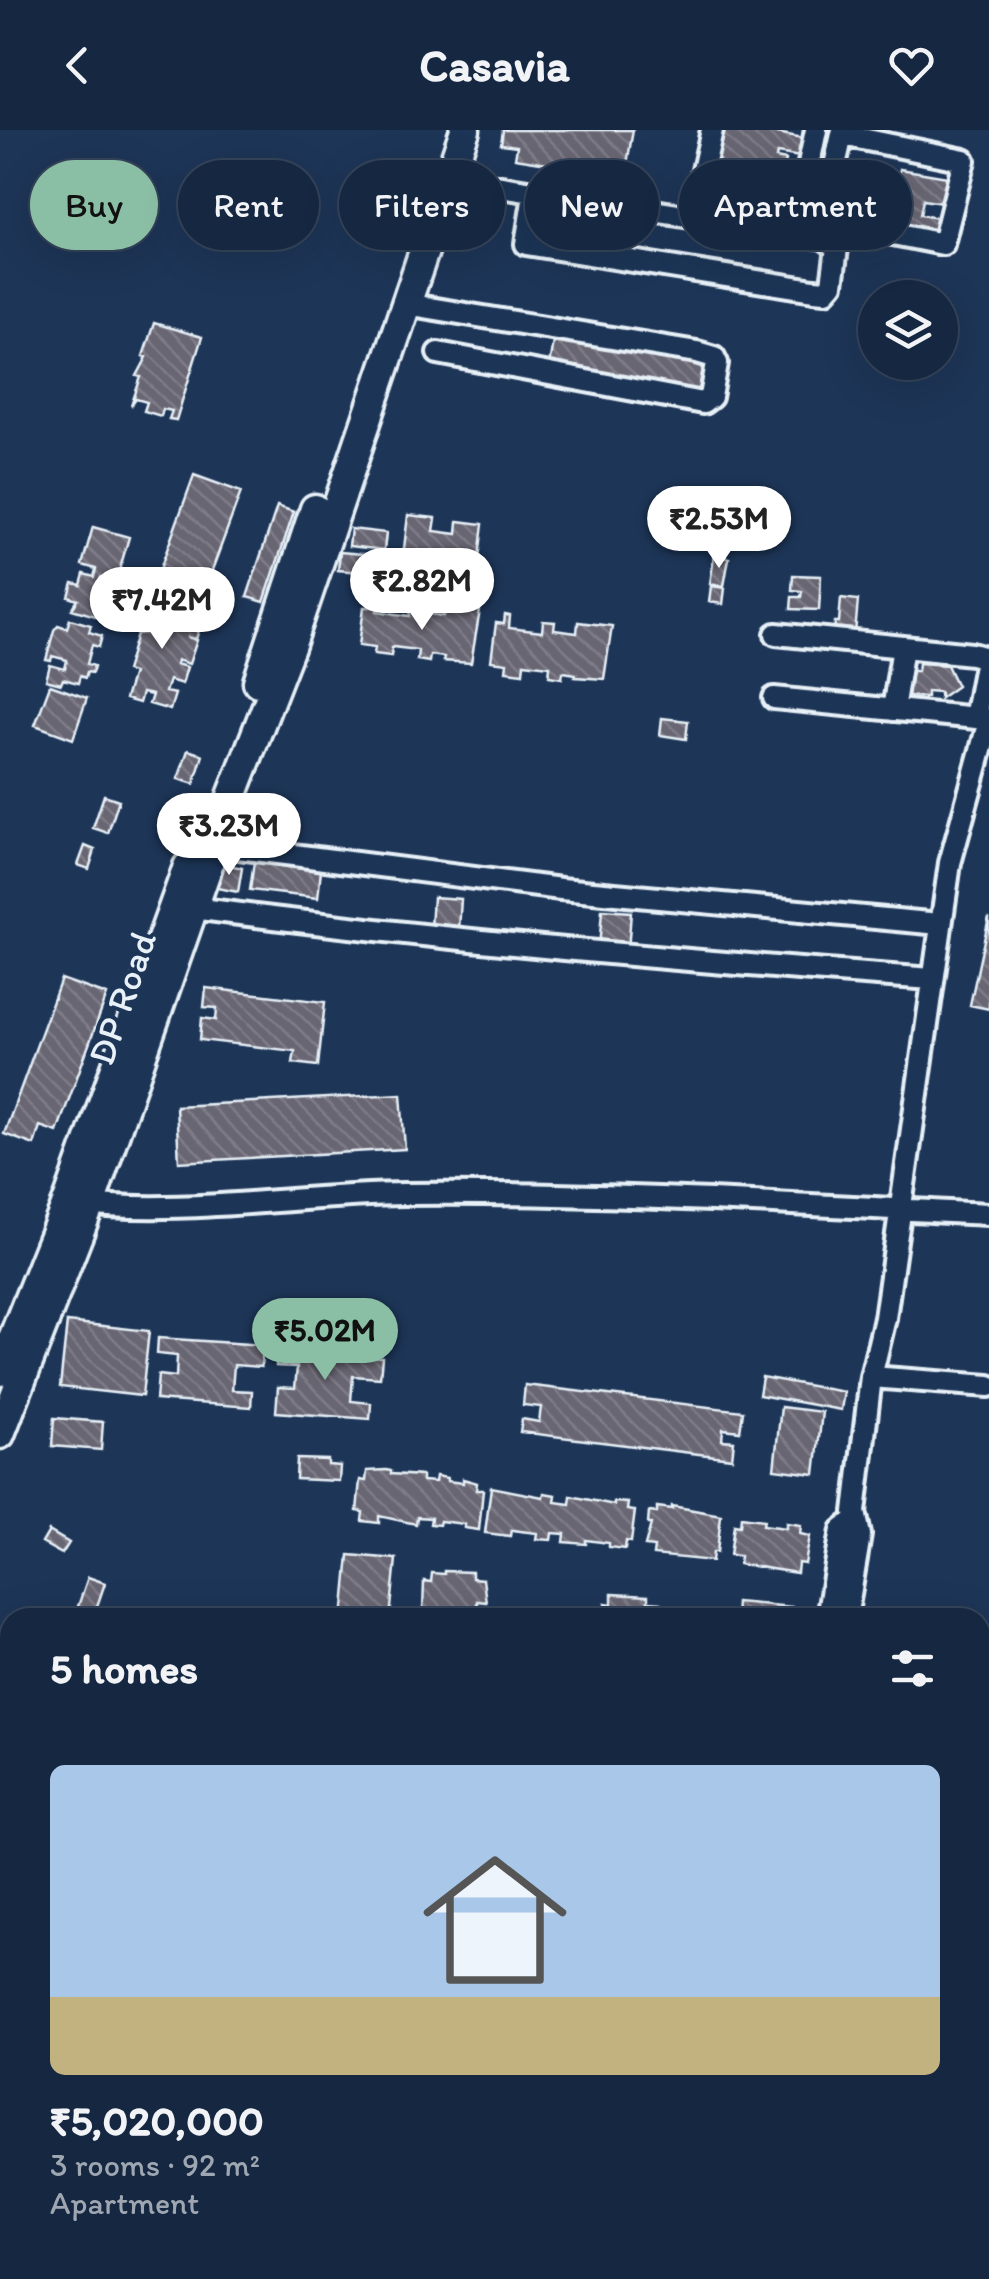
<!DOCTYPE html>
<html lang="en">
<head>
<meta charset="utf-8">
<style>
	body { margin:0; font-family:Itim,sans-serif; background:#1f3048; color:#f1f3f6; height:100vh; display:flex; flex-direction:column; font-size:38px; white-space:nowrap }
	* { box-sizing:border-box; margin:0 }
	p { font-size:32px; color:#9ea6b1 }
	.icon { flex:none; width:55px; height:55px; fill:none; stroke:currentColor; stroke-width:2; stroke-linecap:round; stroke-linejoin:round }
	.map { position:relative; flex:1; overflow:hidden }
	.drawer { position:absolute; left:0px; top:1478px; width:990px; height:672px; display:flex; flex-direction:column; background:#162841; border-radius:30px 30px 0 0; box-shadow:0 10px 40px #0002,0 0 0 2px #35445a }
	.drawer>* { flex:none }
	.guide { position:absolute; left:30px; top:30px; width:930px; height:90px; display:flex; gap:20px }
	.tools { position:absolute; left:858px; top:150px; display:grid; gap:20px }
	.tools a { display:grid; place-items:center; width:100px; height:100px; border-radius:50%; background:#162841; box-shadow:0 10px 40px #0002,0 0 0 2px #35445a; font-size:50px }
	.price { position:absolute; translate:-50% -85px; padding:0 22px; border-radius:35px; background:#fff; color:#222; font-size:32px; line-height:65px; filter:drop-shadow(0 2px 5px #0008) }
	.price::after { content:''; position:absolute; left:50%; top:60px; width:30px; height:22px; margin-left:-15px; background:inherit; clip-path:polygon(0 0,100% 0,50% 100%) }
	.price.current { background:#8abfa5; color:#111 }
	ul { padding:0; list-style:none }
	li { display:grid; align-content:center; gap:20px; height:530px; padding:0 50px }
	li span { display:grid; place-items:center; height:310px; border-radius:15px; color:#555 }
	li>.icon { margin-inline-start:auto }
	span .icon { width:180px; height:180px; fill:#fffc; stroke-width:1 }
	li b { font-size:42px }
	h2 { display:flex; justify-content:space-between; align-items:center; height:120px; padding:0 50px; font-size:42px }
	.tag { padding:0 35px; border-radius:45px; background:#162841; box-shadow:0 10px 40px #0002,0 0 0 2px #35445a; font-size:35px; line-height:90px }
	.tag.current { background:#8abfa5; color:#111 }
	header { display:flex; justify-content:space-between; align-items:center; height:130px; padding:0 50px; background:#162841; font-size:45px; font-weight:800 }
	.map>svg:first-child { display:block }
	.building { fill:url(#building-back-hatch); stroke:#e8f1f8; stroke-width:2.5 }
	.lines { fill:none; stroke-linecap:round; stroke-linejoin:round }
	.street-casing { stroke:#e8f1f8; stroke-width:28 }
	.secondary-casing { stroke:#e8f1f8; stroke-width:35 }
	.street { stroke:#1d3557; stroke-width:20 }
	.secondary { stroke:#1d3557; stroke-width:28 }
	.labels { text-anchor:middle; stroke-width:8; stroke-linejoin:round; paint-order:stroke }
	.street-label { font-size:38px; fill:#e8f1f8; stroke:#1d3557 }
</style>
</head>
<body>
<header><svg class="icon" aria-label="back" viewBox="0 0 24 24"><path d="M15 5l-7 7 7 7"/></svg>Casavia<svg class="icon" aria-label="heart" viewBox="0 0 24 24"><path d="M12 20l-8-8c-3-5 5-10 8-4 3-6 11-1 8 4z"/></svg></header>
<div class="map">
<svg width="989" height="2149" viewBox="0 0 989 2149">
	<defs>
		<pattern id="building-back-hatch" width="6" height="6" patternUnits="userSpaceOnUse" patternTransform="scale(2.5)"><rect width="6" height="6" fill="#696673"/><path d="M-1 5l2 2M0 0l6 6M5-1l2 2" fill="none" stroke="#7e7c88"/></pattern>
	</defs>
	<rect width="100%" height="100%" fill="#1d3557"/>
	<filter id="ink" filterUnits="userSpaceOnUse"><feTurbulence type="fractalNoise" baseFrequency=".01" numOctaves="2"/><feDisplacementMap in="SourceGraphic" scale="20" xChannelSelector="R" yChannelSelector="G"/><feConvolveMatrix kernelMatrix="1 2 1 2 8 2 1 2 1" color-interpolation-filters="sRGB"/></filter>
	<g filter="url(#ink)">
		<!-- building -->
		<path class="building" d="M 503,0 L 633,0 L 627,34 L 613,32 L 611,43 L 515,28 L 517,16 L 501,14 Z
			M 718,0 L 762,0 L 803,8 L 800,27 L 777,23 L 776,28 L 786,30 L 784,40 L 772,37 L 773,47 L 789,50 L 786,67 L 708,53 Z
			M 852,34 L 894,42 L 892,51 L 898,52 L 900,39 L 953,48 L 948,74 L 923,70 L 920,85 L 938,88 L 935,105 L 894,98 L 896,86 L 880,83 L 878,96 L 836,88 L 836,67 L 852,70 L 855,57 L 841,55 L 844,39 Z
			M 154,193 L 202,207 L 176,290 L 169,289 L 172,281 L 163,279 L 161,286 L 144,281 L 147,272 L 136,269 L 131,276 L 141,247 L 137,246 L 147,227 L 143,226 Z
			M 554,205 L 704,231 L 698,267 L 548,241 Z
			M 194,345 L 241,362 L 201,470 L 155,453 Z
			M 277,376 L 294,382 L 264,472 L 247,467 Z
			M 408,385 L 436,388 L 434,401 L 457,404 L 458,391 L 483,394 L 476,453 L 451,450 L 452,444 L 428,441 L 427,447 L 401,444 Z
			M 93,397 L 129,407 L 116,452 L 101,447 L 97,459 L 117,464 L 109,490 L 72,479 L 78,470 L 69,467 L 73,453 L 81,455 L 84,444 L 94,447 L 96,439 L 82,435 Z
			M 351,399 L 386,403 L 384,420 L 349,416 Z
			M 340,422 L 385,426 L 383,444 L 338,440 Z
			M 714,426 L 729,428 L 724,456 L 710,454 Z
			M 793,445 L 821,446 L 819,480 L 791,479 L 792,467 L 801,467 L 802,461 L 792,460 Z
			M 711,456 L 725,458 L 723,474 L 709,472 Z
			M 147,468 L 204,486 L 196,509 L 187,507 L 197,510 L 189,534 L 177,530 L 176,534 L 187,537 L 182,554 L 169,550 L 165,562 L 175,564 L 170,580 L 149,574 L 152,565 L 142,563 L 139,573 L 125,569 L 133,543 L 126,541 L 137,504 L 147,503 L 150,493 L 140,490 Z
			M 841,468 L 858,470 L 855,504 L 834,502 L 835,492 L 839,492 Z
			M 373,469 L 378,470 L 377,481 L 410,486 L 411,474 L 423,476 L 422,483 L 444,486 L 446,476 L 480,480 L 471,533 L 443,531 L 444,527 L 430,525 L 429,532 L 417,530 L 418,520 L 392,517 L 391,526 L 374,524 L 375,517 L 359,515 L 364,477 L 372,477 Z
			M 505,485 L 510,486 L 509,498 L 542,502 L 543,491 L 555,492 L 554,500 L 577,503 L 578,492 L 612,496 L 604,549 L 575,547 L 576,544 L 563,542 L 562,548 L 549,546 L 550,536 L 524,533 L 523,543 L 506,541 L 507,533 L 491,531 L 496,493 L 504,494 Z
			M 70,489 L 91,495 L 89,502 L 102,506 L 99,517 L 92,515 L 87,534 L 94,536 L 92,543 L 87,542 L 85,548 L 80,546 L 78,553 L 63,549 L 61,554 L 46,550 L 50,535 L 65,539 L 67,530 L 52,526 L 51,531 L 46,530 L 54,500 L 58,495 L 67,498 Z
			M 919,533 L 947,535 L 957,556 L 940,568 L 940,562 L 927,561 L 927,567 L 901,566 L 902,551 L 908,552 L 909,541 L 918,541 Z
			M 50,555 L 87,568 L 73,609 L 35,595 Z
			M 662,588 L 688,591 L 686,609 L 660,605 Z
			M 188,620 L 203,625 L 194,654 L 178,649 Z
			M 104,665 L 119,670 L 108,703 L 93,698 Z
			M 85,716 L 95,720 L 89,739 L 78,735 Z
			M 254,732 L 321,740 L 318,768 L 250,760 Z
			M 221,733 L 242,738 L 238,762 L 217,758 Z
			M 433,767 L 461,769 L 459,800 L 431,798 Z
			M 602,780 L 631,782 L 628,821 L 599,819 Z
			M 989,787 L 989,879 L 970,875 Z
			M 61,849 L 107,865 L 57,1002 L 40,996 L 34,1015 L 4,1004 Z
			M 206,858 L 325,872 L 318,936 L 293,933 L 295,921 L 200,910 L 202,888 L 216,890 L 217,878 L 204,877 Z
			M 401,964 L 405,1019 L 179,1032 L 176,976 Z
			M 67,1192 L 149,1201 L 142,1266 L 60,1257 Z
			M 158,1208 L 263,1215 L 261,1237 L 234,1235 L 232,1260 L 252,1261 L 251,1277 L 156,1270 L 158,1245 L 176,1247 L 177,1226 L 157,1224 Z
			M 278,1219 L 382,1227 L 380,1248 L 353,1246 L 351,1271 L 371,1273 L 370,1289 L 276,1282 L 278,1257 L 295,1258 L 297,1237 L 276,1236 Z
			M 762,1247 L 844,1262 L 841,1280 L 759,1265 Z
			M 525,1255 L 743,1281 L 740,1301 L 723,1299 L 722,1310 L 734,1311 L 732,1328 L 520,1302 L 522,1289 L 539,1292 L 541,1277 L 523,1275 Z
			M 781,1277 L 822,1282 L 815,1344 L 774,1339 Z
			M 54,1288 L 103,1292 L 101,1320 L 52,1316 Z
			M 297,1329 L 328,1330 L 328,1335 L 340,1336 L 339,1351 L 296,1349 Z
			M 386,1340 L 391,1341 L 391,1344 L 422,1346 L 422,1351 L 435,1352 L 436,1346 L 447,1348 L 447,1351 L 463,1353 L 463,1349 L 477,1353 L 476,1360 L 483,1360 L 479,1400 L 464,1398 L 464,1394 L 440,1391 L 439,1395 L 430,1394 L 431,1388 L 417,1387 L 416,1394 L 379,1386 L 379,1393 L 362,1391 L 363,1382 L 357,1381 L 360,1350 L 366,1351 L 367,1341 Z
			M 491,1357 L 543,1367 L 544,1363 L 556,1365 L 555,1372 L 570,1374 L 571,1366 L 614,1375 L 614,1372 L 628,1373 L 627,1380 L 635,1381 L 631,1412 L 626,1411 L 625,1419 L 609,1417 L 609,1413 L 586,1410 L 586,1414 L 564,1412 L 565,1404 L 552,1403 L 551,1410 L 536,1409 L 537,1403 L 511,1400 L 510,1406 L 485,1403 Z
			M 672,1376 L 721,1385 L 717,1422 L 713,1422 L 712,1431 L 653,1425 L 654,1417 L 645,1416 L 651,1394 L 648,1394 L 649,1382 L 657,1383 L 657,1377 L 672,1379 Z
			M 741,1387 L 764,1390 L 763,1395 L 786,1398 L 786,1393 L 801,1395 L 800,1404 L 810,1406 L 805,1434 L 798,1433 L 797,1443 L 739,1434 L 740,1426 L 730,1425 L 734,1395 L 740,1396 Z
			M 49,1401 L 69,1413 L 62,1424 L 42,1413 Z
			M 349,1425 L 396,1429 L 390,1488 L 343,1488 Z
			M 444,1441 L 472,1442 L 472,1448 L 483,1449 L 486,1472 L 477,1471 L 477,1488 L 437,1488 L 438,1480 L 423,1480 L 424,1451 L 431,1452 L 432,1443 L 444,1444 Z
			M 88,1447 L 105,1453 L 93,1488 L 74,1488 Z
			M 612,1464 L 648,1466 L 648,1472 L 660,1473 L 660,1488 L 609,1488 L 606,1473 L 612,1474 Z
			M 736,1472 L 802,1478 L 802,1488 L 735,1488 Z
			M 0,1546 L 10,1549 L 10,1599 L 0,1596 Z"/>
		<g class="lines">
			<defs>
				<path id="street" d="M 712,0 L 699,59 L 799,82 L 816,0
					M 843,0 L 825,80 L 828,91 L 943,114 L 964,30 L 843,5
					M 432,46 L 824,108 L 837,118 L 832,154 L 826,161 L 814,160 L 526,114 L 534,65
					M 405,174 L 697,222 L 714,227 L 717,233 L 711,267 L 703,273 L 438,223
					M 776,504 L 972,524 L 983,527 L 985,535 L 975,588
					M 774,568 L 987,589
					M 893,580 L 903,517
					M 215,715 L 561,759 L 940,794
					M 193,778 C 439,810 685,831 932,849
					M 77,1073 C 179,1086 299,1065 404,1064 C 599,1062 794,1074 989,1084
					M 871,1247 L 989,1256
					M 827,1488 L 842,1400 L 855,1390
					M 846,1488 L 860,1405 L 855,1382 L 871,1247 L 885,1188 L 950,733 L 989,591
					M 0,1630 L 10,1631
					M 0,1732 L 10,1651
					M 0,1757 L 10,1758
					M 0,1782 L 10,1782
					M 0,2064 L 10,2067
					M 320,2140 L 356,2149
					M 723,2149 L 725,2140
					M 744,2149 L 745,2140"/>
				<path id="secondary" d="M 258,552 L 315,379
					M 0,1241 L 68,1071 L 188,737
					M 0,1304 L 90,1074 L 232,666 L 290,517 L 465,0"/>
			</defs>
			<!-- street casing -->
			<use href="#street" class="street-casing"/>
			<!-- secondary casing -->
			<use href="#secondary" class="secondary-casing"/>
			<!-- street -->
			<use href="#street" class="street"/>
			<!-- secondary -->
			<use href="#secondary" class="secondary"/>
		</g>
	</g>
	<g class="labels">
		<!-- street labels -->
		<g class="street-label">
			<text transform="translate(122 868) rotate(-71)" y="13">DP Road</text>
		</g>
	</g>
</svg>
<div class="tools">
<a><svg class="icon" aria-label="layers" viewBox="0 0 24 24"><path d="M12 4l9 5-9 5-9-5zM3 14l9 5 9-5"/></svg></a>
</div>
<b class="price" style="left:719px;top:441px">₹2.53M</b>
<b class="price" style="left:422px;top:503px">₹2.82M</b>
<b class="price" style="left:162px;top:522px">₹7.42M</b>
<b class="price" style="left:229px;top:748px">₹3.23M</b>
<b class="price current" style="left:325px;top:1253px">₹5.02M</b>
<div class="guide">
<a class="tag current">Buy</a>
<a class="tag">Rent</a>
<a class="tag">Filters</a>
<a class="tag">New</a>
<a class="tag">Apartment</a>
</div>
<section class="drawer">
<h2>5 homes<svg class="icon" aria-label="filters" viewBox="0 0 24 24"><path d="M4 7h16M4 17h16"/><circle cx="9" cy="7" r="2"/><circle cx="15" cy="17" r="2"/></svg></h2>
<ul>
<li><span style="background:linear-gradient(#a9c7e8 75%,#c2b280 0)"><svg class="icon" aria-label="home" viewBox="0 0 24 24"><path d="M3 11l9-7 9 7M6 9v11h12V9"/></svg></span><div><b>₹5,020,000</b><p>3 rooms · 92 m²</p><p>Apartment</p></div></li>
</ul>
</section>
</div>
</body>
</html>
